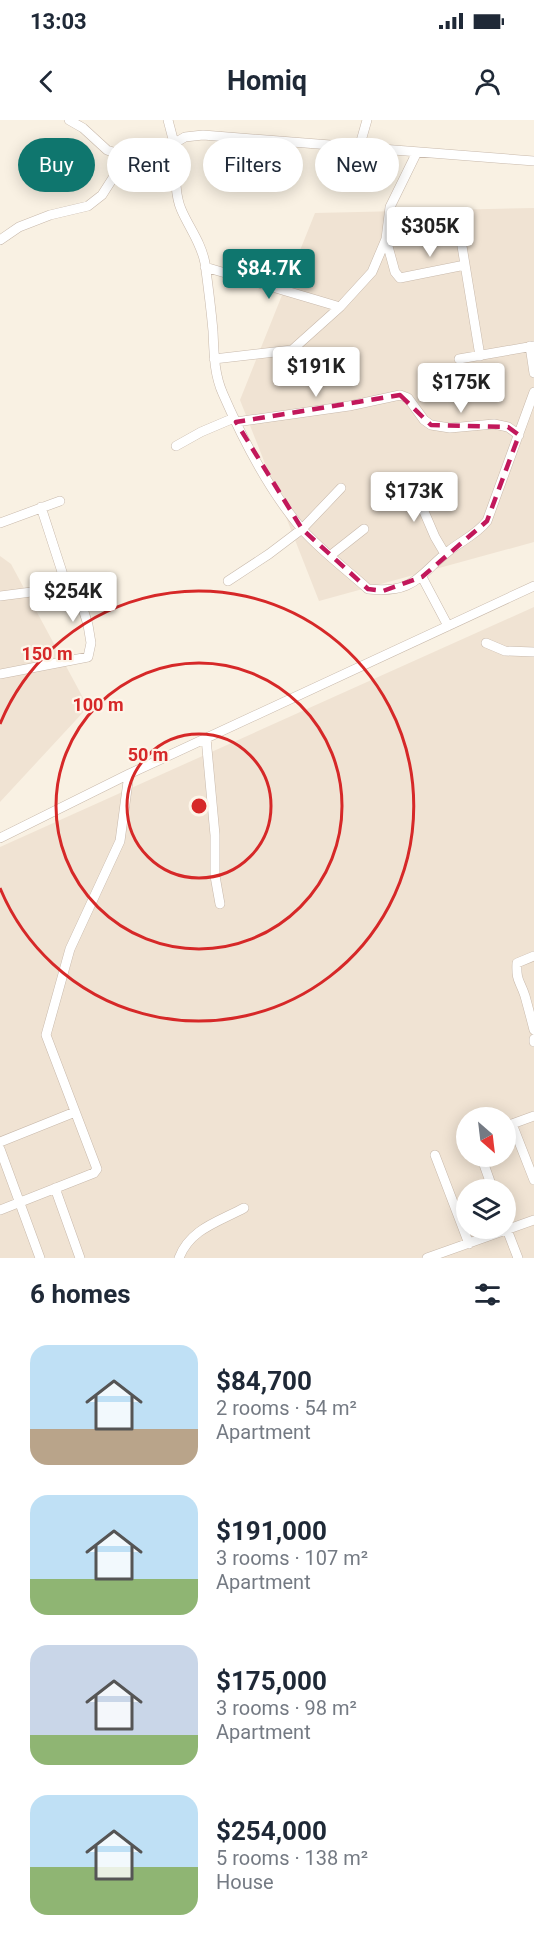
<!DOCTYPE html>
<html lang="en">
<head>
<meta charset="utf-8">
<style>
	body { margin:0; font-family:Roboto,sans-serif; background:#f2f2f3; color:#1f2937; height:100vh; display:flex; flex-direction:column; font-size:22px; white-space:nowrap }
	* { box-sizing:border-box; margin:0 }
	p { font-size:20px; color:#747a83 }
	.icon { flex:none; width:33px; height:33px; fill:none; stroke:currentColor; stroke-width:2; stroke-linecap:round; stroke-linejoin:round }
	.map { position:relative; height:1138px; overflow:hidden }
	.side { display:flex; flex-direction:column; background:#fff; flex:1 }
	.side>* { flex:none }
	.banner { position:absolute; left:18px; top:18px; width:498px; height:54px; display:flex; gap:12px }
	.needle { width:39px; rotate:152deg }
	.tools { position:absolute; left:456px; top:987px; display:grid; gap:12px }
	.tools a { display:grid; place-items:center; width:60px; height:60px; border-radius:50%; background:#fff; box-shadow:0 3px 15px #0003; font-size:30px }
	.price { position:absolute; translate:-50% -51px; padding:0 14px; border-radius:6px; background:#fff; color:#222; font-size:20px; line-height:39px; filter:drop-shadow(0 2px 3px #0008) }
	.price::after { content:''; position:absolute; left:50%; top:36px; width:18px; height:14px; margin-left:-9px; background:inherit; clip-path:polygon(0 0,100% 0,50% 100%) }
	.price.current { background:#0f766e; color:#fff }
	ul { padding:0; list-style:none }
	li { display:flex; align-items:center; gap:18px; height:150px; padding:0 30px }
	li span { display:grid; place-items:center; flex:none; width:168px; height:120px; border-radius:18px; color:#555 }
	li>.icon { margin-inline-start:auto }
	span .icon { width:72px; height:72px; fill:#fffc; stroke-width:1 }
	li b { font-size:26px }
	h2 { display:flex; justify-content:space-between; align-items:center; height:72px; padding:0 30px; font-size:26px }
	.pill { padding:0 21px; border-radius:27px; background:#fff; box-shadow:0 3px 15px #0003; font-size:21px; line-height:54px }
	.pill.current { background:#0f766e; color:#fff }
	.status { display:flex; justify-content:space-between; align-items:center; height:42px; padding:0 30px; background:#fff; direction:ltr }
	.status svg { height:16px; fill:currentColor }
	header { display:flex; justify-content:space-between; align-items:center; height:78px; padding:0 30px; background:#fff; font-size:27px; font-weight:700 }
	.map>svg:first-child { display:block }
	.residential { fill:#f0e3d3; fill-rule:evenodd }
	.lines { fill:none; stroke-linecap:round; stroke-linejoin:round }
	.minor-casing { stroke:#c8b9ab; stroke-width:10 }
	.minor { stroke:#fff; stroke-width:9 }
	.marked { fill:none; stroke:#c2185b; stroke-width:4.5; stroke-dasharray:12 8; stroke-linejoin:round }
	.ring { fill:none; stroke:#d62828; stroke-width:3 }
	.centre { fill:#d62828; stroke:#fdf5e9; stroke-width:3 }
	.ring-label { font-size:18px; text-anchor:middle; font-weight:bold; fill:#d62828; stroke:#fdf5e9; stroke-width:4.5; stroke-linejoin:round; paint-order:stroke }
</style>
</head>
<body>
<div class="status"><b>13:03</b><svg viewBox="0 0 49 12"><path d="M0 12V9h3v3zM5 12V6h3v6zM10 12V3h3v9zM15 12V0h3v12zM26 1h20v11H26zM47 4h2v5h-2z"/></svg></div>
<header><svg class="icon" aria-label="back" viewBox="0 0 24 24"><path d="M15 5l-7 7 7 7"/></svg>Homiq<svg class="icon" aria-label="person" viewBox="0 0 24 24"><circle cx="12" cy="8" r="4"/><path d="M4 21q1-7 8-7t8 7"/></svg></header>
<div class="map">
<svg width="534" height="1138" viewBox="0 0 534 1138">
	<rect width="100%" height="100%" fill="#f9f1e3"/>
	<!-- residential -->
	<path class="residential" d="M 534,88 L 534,422 L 319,481 L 240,280 L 315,93 Z
		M 0,436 L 11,444 L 88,587 L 0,682 Z
		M 534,487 L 534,1138 L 0,1138 L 0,727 ZM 466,998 L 506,998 L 506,1036 L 466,1036 ZM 466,1070 L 506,1070 L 506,1108 L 466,1108 Z"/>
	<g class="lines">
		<defs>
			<path id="minor" d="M 69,0 L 83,8 L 107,30 L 124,36 L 140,37 L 156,34 L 185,17 L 203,15 L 534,41
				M 168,0 L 174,23
				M 359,28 L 367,0
				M 417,32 L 390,87 L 386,119 L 395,152 L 400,158 L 465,145
				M 156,34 C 184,51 171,66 181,89 C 189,108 201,122 205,143 C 208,165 211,189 213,211 C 214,233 214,254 223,274 C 243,320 268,369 301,408 C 318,428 348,451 368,469 C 416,474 418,455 450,430 C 463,420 477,414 487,401 L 534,272
				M 460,114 L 480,236
				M 0,120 L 19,107 L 50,95 L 88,86 L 102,75 L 127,36
				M 205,147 L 340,187
				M 530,226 L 534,253
				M 214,239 L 292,230 L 340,187 L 372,152 L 386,119
				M 459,239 L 534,226
				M 236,302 L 349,286 L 400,275 L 408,278 L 424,300 L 431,305 L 450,308 L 494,304 L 508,307 L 519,315
				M 176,326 L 201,312 L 234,298
				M 410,359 L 435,417 L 445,434
				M 0,403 L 60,381
				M 331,435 L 364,409
				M 422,457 L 448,506
				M 228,461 L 269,434 L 302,409 L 341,368
				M 0,476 L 70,467
				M 486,523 L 505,531 L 534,532
				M 0,554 L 88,537 L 91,523 L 88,505 L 81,482 L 64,458 L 41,387
				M 206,618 L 215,715 L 215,756 L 220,784
				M 0,718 L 129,654 L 534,466
				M 534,836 L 517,843 C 516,862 520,860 525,876 C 528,887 531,898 534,910
				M 534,919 L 534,922
				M 534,996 L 512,1004 L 534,1060
				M 0,1022 L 75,992
				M 0,1029 L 40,1138
				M 435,1035 L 469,1124
				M 481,1036 L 493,1070
				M 55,1068 L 80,1138
				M 0,1090 L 94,1053 L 97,1049 L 46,915 L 70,829 L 120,721 L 129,654
				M 506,1107 L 518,1138
				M 179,1138 C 190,1109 218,1102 244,1088
				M 427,1138 L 534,1100"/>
		</defs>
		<!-- minor casing -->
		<use href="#minor" class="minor-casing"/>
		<!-- minor -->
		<use href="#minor" class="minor"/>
	</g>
	<!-- marked area -->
	<path class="marked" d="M 400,275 L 431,305 L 508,307 L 519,315 L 487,401 L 422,457 L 383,471 L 368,469 L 302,409 L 236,302 Z"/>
	<!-- distance rings -->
	<g class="ring">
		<circle cx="199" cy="686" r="72"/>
		<circle cx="199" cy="686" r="143"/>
		<path d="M0 604A215 215 0 1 1 0 768"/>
	</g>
	<circle cx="199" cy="686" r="9" class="centre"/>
	<g class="ring-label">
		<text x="47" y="540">150 m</text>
		<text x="98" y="591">100 m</text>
		<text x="148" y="641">50 m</text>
	</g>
</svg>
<div class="tools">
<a><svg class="needle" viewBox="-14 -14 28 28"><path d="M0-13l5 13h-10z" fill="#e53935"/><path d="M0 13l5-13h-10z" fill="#747a83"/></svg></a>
<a><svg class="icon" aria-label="layers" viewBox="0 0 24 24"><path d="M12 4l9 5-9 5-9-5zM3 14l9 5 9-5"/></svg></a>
</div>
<b class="price" style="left:430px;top:138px">$305K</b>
<b class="price current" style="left:269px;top:180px">$84.7K</b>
<b class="price" style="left:316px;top:278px">$191K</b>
<b class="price" style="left:461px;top:294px">$175K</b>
<b class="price" style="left:414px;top:403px">$173K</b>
<b class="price" style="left:73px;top:503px">$254K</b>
<div class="banner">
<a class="pill current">Buy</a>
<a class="pill">Rent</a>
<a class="pill">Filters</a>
<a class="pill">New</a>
</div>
</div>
<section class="side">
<h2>6 homes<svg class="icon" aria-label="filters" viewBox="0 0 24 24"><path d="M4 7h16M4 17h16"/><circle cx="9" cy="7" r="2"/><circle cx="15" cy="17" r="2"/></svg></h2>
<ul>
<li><span style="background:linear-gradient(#bfe0f5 70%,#b9a48a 0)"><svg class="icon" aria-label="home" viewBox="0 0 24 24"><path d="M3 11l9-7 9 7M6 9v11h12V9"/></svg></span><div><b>$84,700</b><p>2 rooms · 54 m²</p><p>Apartment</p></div></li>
<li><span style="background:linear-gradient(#bfe0f5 70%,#8fb573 0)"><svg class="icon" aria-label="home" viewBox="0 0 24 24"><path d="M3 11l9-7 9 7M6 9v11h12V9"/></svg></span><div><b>$191,000</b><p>3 rooms · 107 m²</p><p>Apartment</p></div></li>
<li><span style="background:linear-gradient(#c9d6e8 75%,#8fb573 0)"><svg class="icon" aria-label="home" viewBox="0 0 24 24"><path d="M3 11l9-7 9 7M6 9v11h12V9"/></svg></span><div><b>$175,000</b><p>3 rooms · 98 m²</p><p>Apartment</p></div></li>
<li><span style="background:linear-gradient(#bfe0f5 60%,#8fb573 0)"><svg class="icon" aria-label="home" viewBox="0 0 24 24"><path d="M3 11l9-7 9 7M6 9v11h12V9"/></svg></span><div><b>$254,000</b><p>5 rooms · 138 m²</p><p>House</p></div></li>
</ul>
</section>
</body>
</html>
